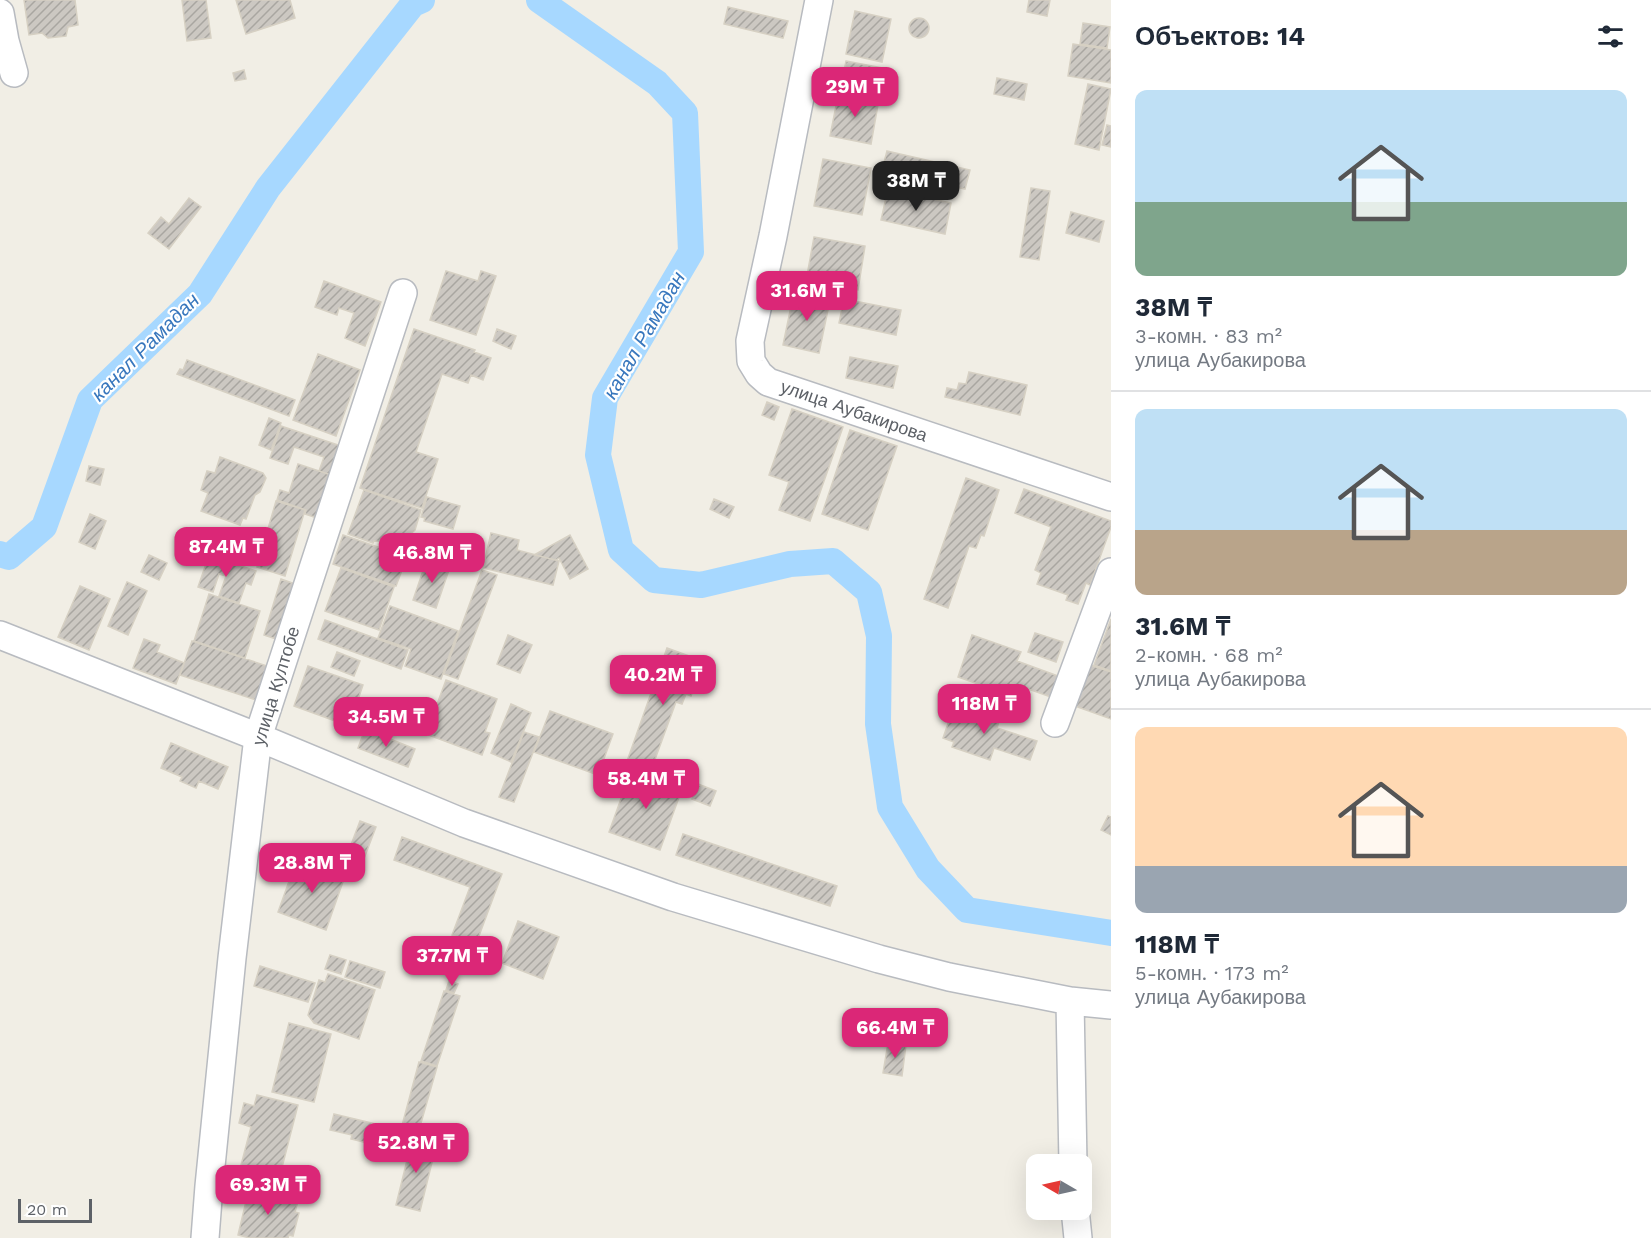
<!DOCTYPE html>
<html lang="ru">
<head>
<meta charset="utf-8">
<style>
	body { margin:0; font-family:"Work Sans",sans-serif; background:#f6f6f7; color:#1f2937; height:100vh; display:flex; flex-direction:column; font-size:22px; white-space:nowrap }
	* { box-sizing:border-box; margin:0 }
	p { font-size:20px; color:#747a83 }
	.icon { flex:none; width:33px; height:33px; fill:none; stroke:currentColor; stroke-width:2; stroke-linecap:round; stroke-linejoin:round }
	.map { position:relative; flex:1; overflow:hidden }
	.panel { display:flex; flex-direction:column; background:#fff; width:540px }
	.panel>* { flex:none }
	.needle { width:39px; rotate:279deg }
	.controls { position:absolute; left:1026px; top:1154px; display:grid; gap:12px }
	.controls a { display:grid; place-items:center; width:66px; height:66px; border-radius:12px; background:#fff; box-shadow:0 6px 24px #0002; font-size:30px }
	.scale { position:absolute; left:18px; bottom:15px; width:74px; box-sizing:border-box; padding-left:6px; border:3px solid #5d6167; border-top:0; font-size:16px; line-height:21px; white-space:nowrap; color:#5d6167; -webkit-text-stroke:4px #fff; paint-order:stroke }
	.price { position:absolute; translate:-50% -51px; padding:0 14px; border-radius:12px; background:#db2777; color:#fff; font-size:20px; line-height:39px; filter:drop-shadow(0 2px 3px #0008) }
	.price::after { content:''; position:absolute; left:50%; top:36px; width:18px; height:14px; margin-left:-9px; background:inherit; clip-path:polygon(0 0,100% 0,50% 100%) }
	.price.on { background:#222; color:#fff }
	ul { padding:0; list-style:none }
	li { display:grid; align-content:center; gap:12px; height:318px; padding:0 24px }
	li+li { border-top:2px solid #e0e1e3 }
	li span { display:grid; place-items:center; height:186px; border-radius:12px; color:#555 }
	li>.icon { margin-inline-start:auto }
	span .icon { width:108px; height:108px; fill:#fffc; stroke-width:1 }
	li b { font-size:26px }
	h2 { display:flex; justify-content:space-between; align-items:center; height:72px; padding:0 24px; font-size:26px }
	main { display:flex; flex:1; min-height:0 }
	.map>svg:first-child { display:block }
	.lines { fill:none; stroke-linecap:round; stroke-linejoin:round }
	.canal { stroke:#a7d8ff; stroke-width:26 }
	.building { fill:url(#building-hatch); stroke:#d6d0c3; stroke-width:1.5 }
	.street-casing { stroke:#b8bbc0; stroke-width:30 }
	.street { stroke:#fff; stroke-width:27 }
	.labels { text-anchor:middle; stroke-width:4.5; stroke-linejoin:round; paint-order:stroke }
	.street-label { font-size:18px; fill:#5d6167; stroke:#fff }
	.water-label { font-size:20px; font-style:italic; fill:#3877bd; stroke:#fff }
</style>
</head>
<body>
<main>
<div class="map">
<svg width="1111" height="1238" viewBox="0 0 1111 1238">
	<defs>
		<pattern id="building-hatch" width="6" height="6" patternUnits="userSpaceOnUse" patternTransform="scale(1.5)"><rect width="6" height="6" fill="#ccc8c2"/><path d="M-1 1l2-2M0 6l6-6M5 7l2-2" fill="none" stroke="#a9a6a1"/></pattern>
	</defs>
	<rect width="100%" height="100%" fill="#f1eee5"/>
	<g class="lines">
		<!-- canal -->
		<path class="canal" d="M 539,0 L 657,83 L 685,113 L 691,252 L 605,398 L 598,455 L 621,550 L 654,580 L 701,585 L 790,564 L 833,561 L 869,592 L 879,636 L 878,724 L 890,807 L 928,869 L 967,910 L 1111,933
			M 0,554 L 9,557 L 44,527 L 90,400 L 200,294 L 268,188 L 413,4 L 422,0"/>
	</g>
	<!-- building -->
	<path class="building" d="M 24,0 L 75,0 L 78,25 L 68,27 L 66,36 L 48,38 L 42,33 L 29,35 Z
		M 182,0 L 206,0 L 211,38 L 187,41 Z
		M 236,0 L 290,0 L 295,18 L 246,34 Z
		M 1029,0 L 1050,0 L 1047,16 L 1027,12 Z
		M 728,7 L 788,21 L 783,38 L 724,24 Z
		M 855,11 L 891,19 L 882,62 L 846,54 Z
		M909 28a10 10 0 1 1 20 0a10 10 0 1 1-20 0Z
		M 1083,23 L 1110,27 L 1107,48 L 1080,44 Z
		M 1073,44 L 1111,50 L 1111,83 L 1068,76 Z
		M 846,61 L 883,68 L 879,88 L 842,81 Z
		M 244,70 L 246,79 L 235,81 L 233,73 Z
		M 997,78 L 1027,84 L 1024,100 L 994,94 Z
		M 1088,84 L 1111,89 L 1099,150 L 1075,144 Z
		M 839,91 L 879,99 L 871,144 L 830,136 Z
		M 1107,125 L 1111,126 L 1111,147 L 1102,145 Z
		M 887,151 L 970,170 L 965,189 L 882,170 Z
		M 823,159 L 871,168 L 862,215 L 814,206 Z
		M 1031,188 L 1050,191 L 1039,260 L 1020,257 Z
		M 888,189 L 951,203 L 945,234 L 881,220 Z
		M 189,198 L 201,207 L 169,249 L 148,233 L 161,217 L 169,224 Z
		M 1071,212 L 1104,221 L 1099,242 L 1066,233 Z
		M 814,237 L 865,246 L 858,290 L 806,281 Z
		M 446,271 L 478,281 L 481,271 L 496,276 L 476,335 L 430,320 Z
		M 324,281 L 381,302 L 365,346 L 345,338 L 354,313 L 339,308 L 337,315 L 315,307 Z
		M 794,292 L 830,300 L 819,353 L 783,345 Z
		M 844,299 L 901,310 L 896,335 L 839,323 Z
		M 414,329 L 475,350 L 474,352 L 491,358 L 483,380 L 471,375 L 468,383 L 442,374 L 416,452 L 438,459 L 422,508 L 360,488 Z
		M 497,329 L 516,336 L 511,349 L 493,341 Z
		M 318,354 L 360,370 L 336,436 L 293,420 Z
		M 850,357 L 898,366 L 893,388 L 846,378 Z
		M 187,360 L 295,400 L 289,416 L 177,374 L 180,369 L 183,370 Z
		M 969,372 L 1027,385 L 1020,415 L 945,397 L 947,388 L 957,390 L 959,383 L 966,384 Z
		M 767,402 L 779,407 L 774,420 L 762,415 Z
		M 792,409 L 843,427 L 810,521 L 779,510 L 789,482 L 769,475 Z
		M 269,418 L 281,423 L 271,450 L 259,445 Z
		M 281,426 L 341,446 L 331,475 L 319,471 L 324,457 L 294,447 L 288,464 L 270,458 Z
		M 850,430 L 897,446 L 868,530 L 822,514 Z
		M 220,457 L 263,473 L 266,478 L 260,492 L 255,495 L 246,519 L 243,518 L 240,525 L 201,511 L 208,493 L 201,490 L 207,471 L 215,473 Z
		M 298,464 L 334,476 L 320,519 L 305,514 L 306,510 L 277,500 L 280,490 L 289,493 Z
		M 89,466 L 104,469 L 100,485 L 86,481 Z
		M 966,478 L 999,490 L 984,536 L 981,535 L 976,548 L 969,546 L 948,608 L 924,599 Z
		M 1024,489 L 1111,521 L 1111,527 L 1090,585 L 1086,583 L 1078,604 L 1066,600 L 1068,595 L 1037,584 L 1041,573 L 1035,570 L 1051,527 L 1015,513 Z
		M 364,490 L 421,510 L 415,530 L 400,543 L 374,541 L 373,543 L 348,534 Z
		M 427,497 L 460,506 L 453,529 L 424,521 L 425,518 L 421,517 Z
		M 714,499 L 734,507 L 729,518 L 710,509 Z
		M 276,501 L 305,510 L 285,576 L 257,567 Z
		M 90,514 L 106,521 L 95,549 L 79,542 Z
		M 491,533 L 519,540 L 517,550 L 559,561 L 553,585 L 483,568 Z
		M 343,535 L 407,557 L 396,586 L 333,564 Z
		M 570,535 L 588,569 L 570,579 L 559,558 L 556,560 L 534,555 Z
		M 149,555 L 167,563 L 159,580 L 141,572 Z
		M 209,555 L 256,571 L 251,585 L 246,583 L 239,603 L 219,596 L 226,576 L 219,574 L 213,592 L 198,587 Z
		M 427,559 L 450,567 L 436,608 L 413,600 Z
		M 341,568 L 394,587 L 379,630 L 325,611 Z
		M 482,570 L 497,575 L 458,679 L 444,674 Z
		M 281,579 L 298,585 L 279,640 L 264,635 Z
		M 127,582 L 147,591 L 128,635 L 108,626 Z
		M 80,586 L 110,599 L 89,650 L 58,637 Z
		M 209,594 L 260,611 L 245,658 L 194,641 Z
		M 390,606 L 458,631 L 441,679 L 405,666 L 411,649 L 378,638 Z
		M 1111,619 L 1111,671 L 1094,665 Z
		M 325,620 L 408,650 L 401,669 L 318,639 Z
		M 1035,633 L 1063,642 L 1056,662 L 1028,652 Z
		M 508,635 L 532,645 L 520,673 L 497,664 Z
		M 972,635 L 1021,652 L 1017,661 L 1058,676 L 1051,697 L 1011,683 L 1007,694 L 958,677 Z
		M 144,639 L 160,645 L 157,652 L 184,663 L 176,684 L 133,668 Z
		M 192,641 L 270,667 L 259,701 L 180,675 Z
		M 667,648 L 703,661 L 691,696 L 686,694 L 682,704 L 676,702 L 650,773 L 626,764 Z
		M 337,652 L 360,661 L 354,676 L 331,667 Z
		M 1090,665 L 1111,672 L 1111,719 L 1075,706 Z
		M 308,666 L 363,685 L 349,726 L 294,706 Z
		M 446,680 L 497,699 L 485,732 L 490,733 L 482,755 L 426,734 Z
		M 955,703 L 1000,718 L 997,728 L 1037,741 L 1030,760 L 994,748 L 990,760 L 952,747 L 954,742 L 943,738 Z
		M 511,704 L 531,713 L 511,762 L 491,753 Z
		M 550,711 L 613,734 L 598,775 L 534,752 Z
		M 365,729 L 415,749 L 408,767 L 358,748 Z
		M 524,732 L 539,737 L 514,802 L 499,797 Z
		M 171,743 L 228,767 L 218,789 L 199,781 L 196,788 L 180,781 L 182,777 L 161,768 Z
		M 631,771 L 682,789 L 660,850 L 609,832 Z
		M 698,784 L 716,791 L 710,806 L 692,799 Z
		M 1108,816 L 1111,817 L 1111,835 L 1101,830 Z
		M 360,821 L 376,827 L 357,877 L 341,871 Z
		M 683,834 L 837,886 L 830,906 L 676,855 Z
		M 402,837 L 502,874 L 476,944 L 452,935 L 470,887 L 394,860 Z
		M 297,859 L 345,876 L 326,930 L 278,912 Z
		M 518,921 L 559,937 L 543,979 L 502,963 Z
		M 330,955 L 346,960 L 341,974 L 325,969 Z
		M 350,961 L 385,972 L 380,988 L 345,977 Z
		M 260,966 L 315,983 L 308,1002 L 254,986 Z
		M 328,974 L 375,990 L 359,1039 L 314,1023 L 308,1015 L 319,980 L 325,982 Z
		M 449,981 L 458,984 L 454,993 L 446,990 Z
		M 444,991 L 460,996 L 437,1066 L 421,1061 Z
		M 289,1023 L 331,1034 L 314,1102 L 272,1092 Z
		M 888,1043 L 906,1045 L 902,1076 L 883,1073 Z
		M 419,1062 L 437,1067 L 417,1137 L 400,1133 Z
		M 257,1095 L 298,1105 L 279,1179 L 240,1169 L 251,1127 L 239,1123 L 244,1103 L 254,1106 Z
		M 334,1114 L 397,1129 L 392,1149 L 351,1139 L 352,1135 L 330,1130 Z
		M 413,1136 L 437,1142 L 420,1211 L 396,1205 Z
		M 249,1189 L 298,1201 L 295,1212 L 299,1213 L 293,1236 L 289,1235 L 288,1238 L 250,1238 L 238,1235 Z"/>
	<g class="lines">
		<defs>
			<path id="street" d="M 819,0 L 773,236 L 750,341 L 751,361 L 759,374 L 768,382 L 1111,497
				M 0,13 L 5,41 L 14,73
				M 0,635 L 258,737 L 464,823 L 673,897 L 879,959 L 949,977 L 1070,1001 L 1111,1005
				M 1055,723 L 1111,572
				M 1070,1001 L 1073,1164
				M 1075,1209 L 1078,1238
				M 205,1238 L 209,1186 L 232,958 L 258,737 L 403,293"/>
		</defs>
		<!-- street casing -->
		<use href="#street" class="street-casing"/>
		<!-- street -->
		<use href="#street" class="street"/>
	</g>
	<g class="labels">
		<!-- street labels -->
		<g class="street-label">
			<text transform="translate(854 411) rotate(19)" y="6">улица Аубакирова</text>
			<text transform="translate(276 686) rotate(-73)" y="6">улица Култобе</text>
		</g>
		<!-- water labels -->
		<g class="water-label">
			<text transform="translate(644 335) rotate(-60)" y="7">канал Рамадан</text>
			<text transform="translate(145 347) rotate(-45)" y="7">канал Рамадан</text>
		</g>
	</g>
</svg>
<div class="controls">
<a><svg class="needle" viewBox="-14 -14 28 28"><path d="M0-13l5 13h-10z" fill="#e53935"/><path d="M0 13l5-13h-10z" fill="#747a83"/></svg></a>
</div>
<div class="scale">20 m</div>
<b class="price" style="left:855px;top:118px">29M ₸</b>
<b class="price on" style="left:916px;top:212px">38M ₸</b>
<b class="price" style="left:807px;top:322px">31.6M ₸</b>
<b class="price" style="left:226px;top:578px">87.4M ₸</b>
<b class="price" style="left:432px;top:584px">46.8M ₸</b>
<b class="price" style="left:663px;top:706px">40.2M ₸</b>
<b class="price" style="left:984px;top:735px">118M ₸</b>
<b class="price" style="left:386px;top:748px">34.5M ₸</b>
<b class="price" style="left:646px;top:810px">58.4M ₸</b>
<b class="price" style="left:312px;top:894px">28.8M ₸</b>
<b class="price" style="left:452px;top:987px">37.7M ₸</b>
<b class="price" style="left:895px;top:1059px">66.4M ₸</b>
<b class="price" style="left:416px;top:1174px">52.8M ₸</b>
<b class="price" style="left:268px;top:1216px">69.3M ₸</b>
</div>
<section class="panel">
<h2>Объектов: 14<svg class="icon" aria-label="filters" viewBox="0 0 24 24"><path d="M4 7h16M4 17h16"/><circle cx="9" cy="7" r="2"/><circle cx="15" cy="17" r="2"/></svg></h2>
<ul>
<li><span style="background:linear-gradient(#bfe0f5 60%,#7fa58c 0)"><svg class="icon" aria-label="home" viewBox="0 0 24 24"><path d="M3 11l9-7 9 7M6 9v11h12V9"/></svg></span><div><b>38M ₸</b><p>3-комн. · 83 m²</p><p>улица Аубакирова</p></div></li>
<li><span style="background:linear-gradient(#bfe0f5 65%,#b9a48a 0)"><svg class="icon" aria-label="home" viewBox="0 0 24 24"><path d="M3 11l9-7 9 7M6 9v11h12V9"/></svg></span><div><b>31.6M ₸</b><p>2-комн. · 68 m²</p><p>улица Аубакирова</p></div></li>
<li><span style="background:linear-gradient(#ffd9b3 75%,#9aa5b1 0)"><svg class="icon" aria-label="home" viewBox="0 0 24 24"><path d="M3 11l9-7 9 7M6 9v11h12V9"/></svg></span><div><b>118M ₸</b><p>5-комн. · 173 m²</p><p>улица Аубакирова</p></div></li>
</ul>
</section>
</main>
</body>
</html>
